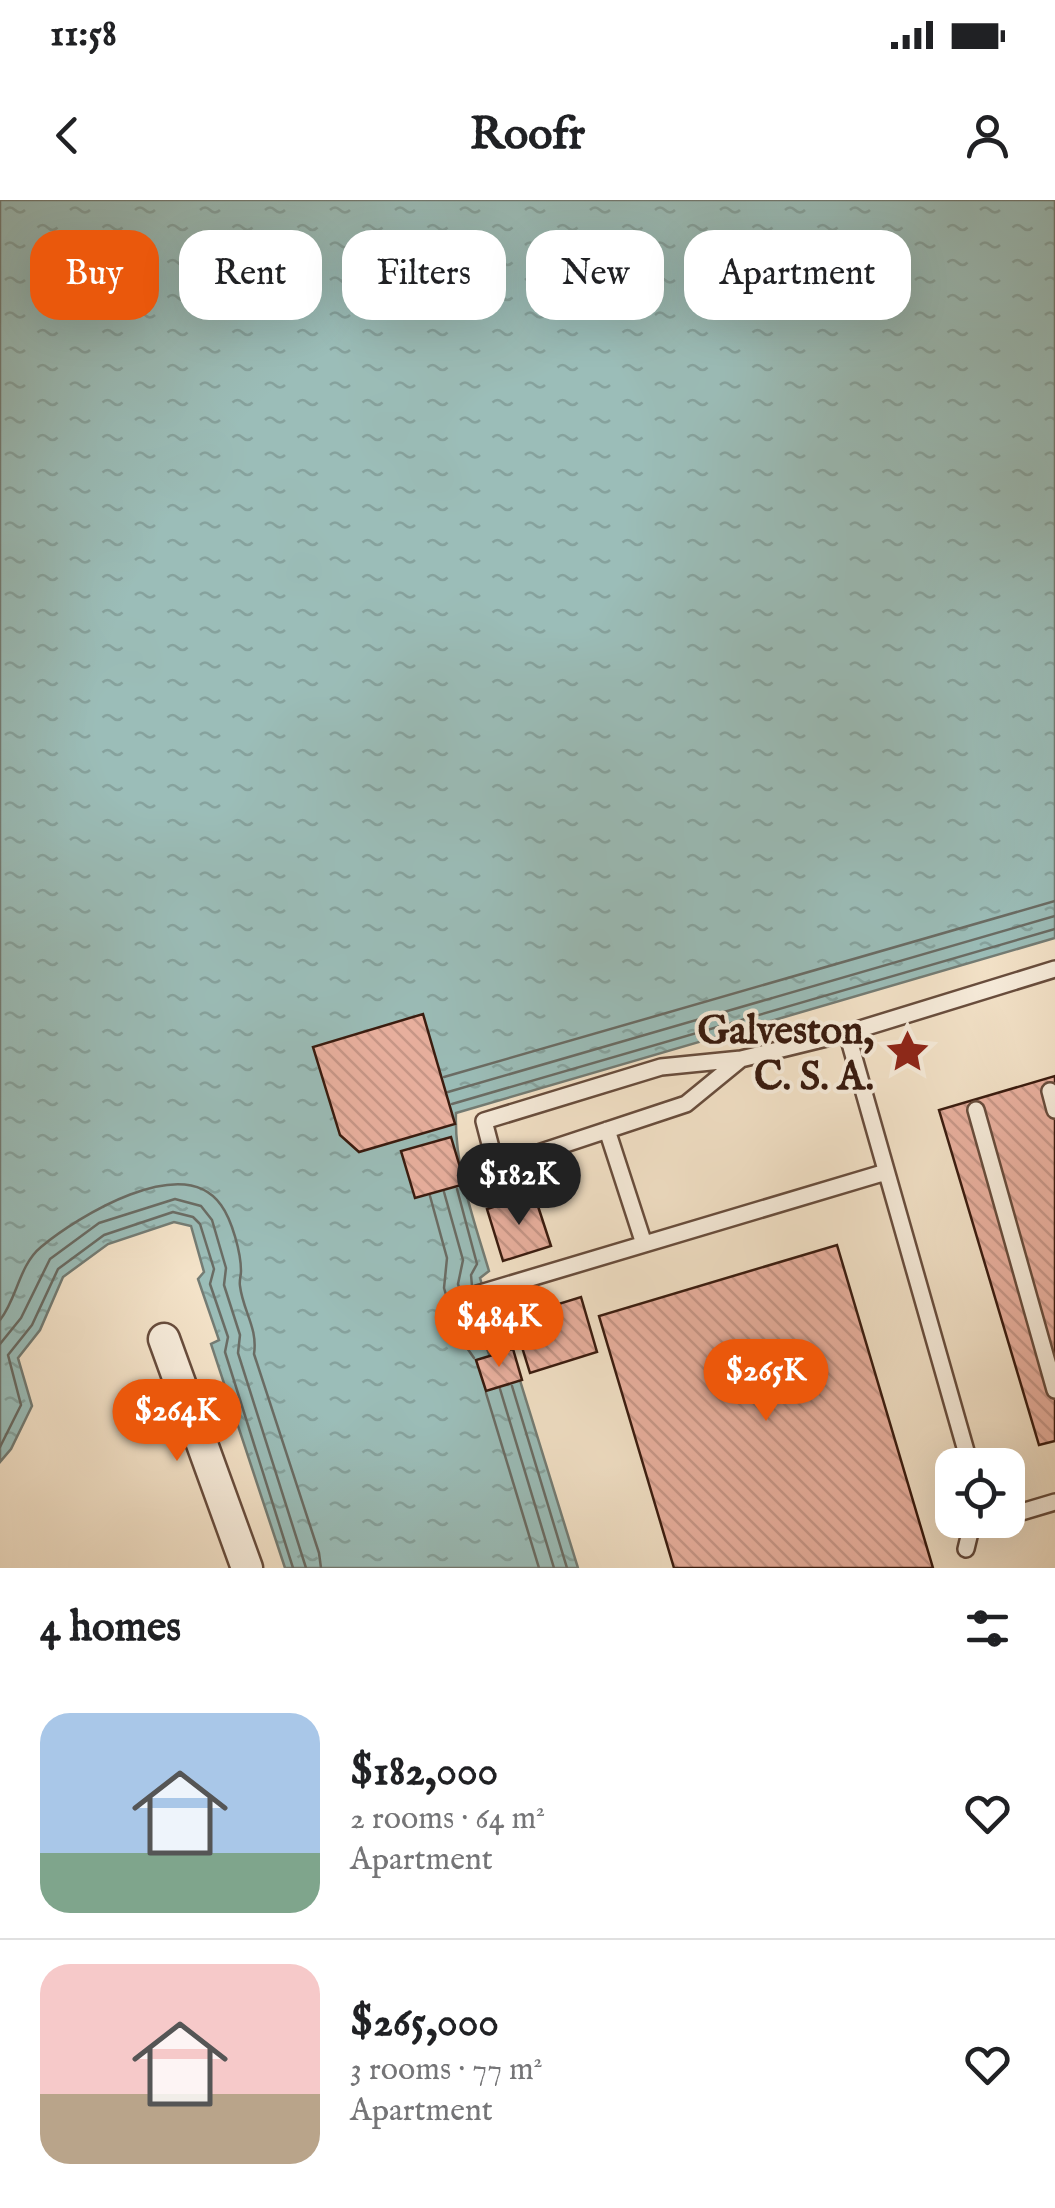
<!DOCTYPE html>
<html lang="en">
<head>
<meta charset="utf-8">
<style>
	body { margin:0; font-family:"IM FELL English",serif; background:#f6f6f6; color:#202124; height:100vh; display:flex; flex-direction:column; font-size:38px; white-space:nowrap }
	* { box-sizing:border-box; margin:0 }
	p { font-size:32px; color:#757577 }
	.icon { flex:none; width:55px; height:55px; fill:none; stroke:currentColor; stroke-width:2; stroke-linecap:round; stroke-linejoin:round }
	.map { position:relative; height:1368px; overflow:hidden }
	.side { display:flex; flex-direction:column; background:#fff; flex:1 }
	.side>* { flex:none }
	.top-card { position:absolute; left:30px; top:30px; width:995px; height:90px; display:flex; gap:20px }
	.buttons { position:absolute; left:935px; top:1248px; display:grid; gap:20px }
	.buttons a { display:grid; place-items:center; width:90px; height:90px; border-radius:20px; background:#fff; box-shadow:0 10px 40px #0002; font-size:50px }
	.price { position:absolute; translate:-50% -85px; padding:0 22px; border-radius:35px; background:#ea580c; color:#fff; font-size:32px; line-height:65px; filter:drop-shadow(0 2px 5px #0008) }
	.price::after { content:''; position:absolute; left:50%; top:60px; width:30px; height:22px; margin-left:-15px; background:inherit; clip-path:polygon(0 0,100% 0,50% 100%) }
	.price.active { background:#222; color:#fff }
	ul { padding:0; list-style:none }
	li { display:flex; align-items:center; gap:30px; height:250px; padding:0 40px }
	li+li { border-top:2px solid #e0e0e0 }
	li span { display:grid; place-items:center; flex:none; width:280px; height:200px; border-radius:30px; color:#555 }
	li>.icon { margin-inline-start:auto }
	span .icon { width:120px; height:120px; fill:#fffc; stroke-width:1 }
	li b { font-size:42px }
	h2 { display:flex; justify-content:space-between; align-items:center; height:120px; padding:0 40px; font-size:42px }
	.chip { padding:0 35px; border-radius:30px; background:#fff; box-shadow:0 10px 40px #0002; font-size:35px; line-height:90px }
	.chip.active { background:#ea580c; color:#fff }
	.status { display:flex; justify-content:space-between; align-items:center; height:70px; padding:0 50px; background:#fff; direction:ltr }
	.status svg { height:28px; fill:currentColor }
	header { display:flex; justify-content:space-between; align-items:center; height:130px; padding:0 40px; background:#fff; font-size:45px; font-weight:700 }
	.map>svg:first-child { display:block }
	.water { fill:url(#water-ripples); stroke:#747c74; stroke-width:2.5 }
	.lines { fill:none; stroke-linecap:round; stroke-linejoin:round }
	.shore { stroke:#6a6c64; stroke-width:2.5 }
	.building { fill:url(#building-back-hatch); stroke:#391b0f; stroke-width:2.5 }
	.lane-casing { stroke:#684d3d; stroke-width:20 }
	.street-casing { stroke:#684d3d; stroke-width:35 }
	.lane { stroke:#f7ecdb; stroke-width:15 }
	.street { stroke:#f7ecdb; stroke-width:30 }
	.labels { text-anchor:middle; stroke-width:8; stroke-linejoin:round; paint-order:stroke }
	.poi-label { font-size:40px; font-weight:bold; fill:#391b0f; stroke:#f7ecdb; text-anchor:end }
</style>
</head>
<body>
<div class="status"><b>11:58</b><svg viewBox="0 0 49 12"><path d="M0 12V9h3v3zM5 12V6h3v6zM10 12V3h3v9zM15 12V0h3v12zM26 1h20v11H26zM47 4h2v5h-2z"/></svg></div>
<header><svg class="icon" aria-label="back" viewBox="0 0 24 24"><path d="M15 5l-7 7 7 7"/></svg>Roofr<svg class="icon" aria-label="person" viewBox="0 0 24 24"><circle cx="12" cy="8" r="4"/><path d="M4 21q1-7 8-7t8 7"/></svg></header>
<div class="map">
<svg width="1055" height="1368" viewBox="0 0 1055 1368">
	<defs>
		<pattern id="water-ripples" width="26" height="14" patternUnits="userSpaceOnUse" patternTransform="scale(2.5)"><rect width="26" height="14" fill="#9bbdb8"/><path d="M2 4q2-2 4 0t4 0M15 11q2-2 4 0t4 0" fill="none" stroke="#86a29d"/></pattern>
		<pattern id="building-back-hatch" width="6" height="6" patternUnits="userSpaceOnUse" patternTransform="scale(2.5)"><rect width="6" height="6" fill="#eab1a0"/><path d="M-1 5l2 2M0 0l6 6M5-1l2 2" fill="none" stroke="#c99889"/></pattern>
	</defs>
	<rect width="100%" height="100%" fill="#f3e2c8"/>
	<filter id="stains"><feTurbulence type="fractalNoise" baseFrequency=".002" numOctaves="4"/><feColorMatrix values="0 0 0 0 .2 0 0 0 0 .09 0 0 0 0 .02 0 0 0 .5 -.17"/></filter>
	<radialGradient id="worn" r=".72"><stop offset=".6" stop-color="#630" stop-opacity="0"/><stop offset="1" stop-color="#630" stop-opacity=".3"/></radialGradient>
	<!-- water -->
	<path class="water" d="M 0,0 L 1055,0 L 1055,738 L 456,913 C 454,966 474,1020 489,1071 L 480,1078 L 493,1120 L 501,1119 L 578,1368 L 285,1368 L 211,1144 L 219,1140 L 198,1079 L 204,1072 L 191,1026 L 174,1022 L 108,1044 L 63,1077 L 40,1130 L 18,1158 L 32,1206 L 11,1249 L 0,1262 Z"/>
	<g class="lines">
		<!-- shore -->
		<path class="shore" d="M 444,877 L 1055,701
			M 448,892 L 1055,716
			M 452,904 L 1055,729
			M 457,989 L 477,1064 L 471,1075 L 472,1086
			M 444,992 L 463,1060 L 458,1084 L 472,1128 L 484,1141 L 489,1154
			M 430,996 L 447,1058 L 444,1088 L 458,1135 L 474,1158
			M 0,1120 C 17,1099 19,1065 41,1047 C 77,1017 183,951 221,1005 C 232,1020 241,1053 241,1071 C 241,1076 239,1081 240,1086 C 243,1111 258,1128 254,1154 L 319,1353 L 321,1368
			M 0,1144 L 21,1118 L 50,1059 L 99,1023 L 175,999 L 201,1006 L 212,1020 L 226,1068 L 224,1085 L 240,1135 L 238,1153 L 306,1368
			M 512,1186 L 567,1368
			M 500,1189 L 554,1368
			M 486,1193 L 539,1368
			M 0,1247 L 21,1205 L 8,1155 L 32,1125 L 58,1069 L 104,1035 L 173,1012 L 193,1017 L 200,1024 L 214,1069 L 210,1084 L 228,1137 L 225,1152 L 293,1368"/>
	</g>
	<!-- building -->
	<path class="building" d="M 423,814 L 455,924 L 359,952 L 340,935 L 313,847 Z
		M 1055,876 L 1055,1241 L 1039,1245 L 939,910 Z
		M 451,937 L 465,984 L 415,998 L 401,951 Z
		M 534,994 L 551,1046 L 503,1061 L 487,1009 Z
		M 837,1045 L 933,1368 L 674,1368 L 599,1116 Z
		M 581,1097 L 597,1152 L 530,1173 L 513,1118 Z
		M 513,1149 L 522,1180 L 486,1191 L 476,1160 Z"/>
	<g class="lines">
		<defs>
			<path id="lane" d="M 847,833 L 970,1265
				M 741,859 L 686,904 L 496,967 L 484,921 L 661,867 L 741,859 L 847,833 L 1055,769
				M 1050,891 L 1055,910
				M 976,910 L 1055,1190
				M 607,930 L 644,1044
				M 477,1094 L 886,972
				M 1008,1316 L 1055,1302
				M 971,1326 L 992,1320
				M 966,1349 L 973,1320"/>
			<path id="street" d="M 164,1139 L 247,1368"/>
		</defs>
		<!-- lane casing -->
		<use href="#lane" class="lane-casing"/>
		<!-- street casing -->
		<use href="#street" class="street-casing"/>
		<!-- lane -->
		<use href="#lane" class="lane"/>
		<!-- street -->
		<use href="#street" class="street"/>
	</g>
	<!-- icons -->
	<defs>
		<symbol id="sight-bare" viewBox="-9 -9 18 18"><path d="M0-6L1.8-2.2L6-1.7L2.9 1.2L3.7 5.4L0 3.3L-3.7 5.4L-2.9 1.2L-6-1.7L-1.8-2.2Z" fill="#8f2418" stroke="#f7ecdb" stroke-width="2.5" paint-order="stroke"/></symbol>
	</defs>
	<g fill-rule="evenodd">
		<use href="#sight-bare" x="876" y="820" width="63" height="63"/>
	</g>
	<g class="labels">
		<!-- poi labels -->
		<g class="poi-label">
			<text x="874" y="843">Galveston,<tspan x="874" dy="46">C. S. A.</tspan></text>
		</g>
	</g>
	<rect width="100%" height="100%" filter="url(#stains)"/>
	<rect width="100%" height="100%" fill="url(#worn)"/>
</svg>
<div class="buttons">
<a><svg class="icon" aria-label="locate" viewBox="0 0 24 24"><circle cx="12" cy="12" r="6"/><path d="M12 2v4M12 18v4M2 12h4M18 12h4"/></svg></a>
</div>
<b class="price active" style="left:519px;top:1028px">$182K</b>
<b class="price" style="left:499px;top:1170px">$484K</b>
<b class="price" style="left:766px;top:1224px">$265K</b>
<b class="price" style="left:177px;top:1264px">$264K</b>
<div class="top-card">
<a class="chip active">Buy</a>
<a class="chip">Rent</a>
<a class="chip">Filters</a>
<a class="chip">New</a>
<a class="chip">Apartment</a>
</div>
</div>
<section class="side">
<h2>4 homes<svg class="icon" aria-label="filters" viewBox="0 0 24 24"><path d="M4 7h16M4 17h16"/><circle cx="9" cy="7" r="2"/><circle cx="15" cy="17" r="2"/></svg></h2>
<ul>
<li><span style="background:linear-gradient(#a9c7e8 70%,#7fa58c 0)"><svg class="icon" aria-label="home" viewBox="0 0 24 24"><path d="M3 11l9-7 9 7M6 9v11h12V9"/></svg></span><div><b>$182,000</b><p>2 rooms · 64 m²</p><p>Apartment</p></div><svg class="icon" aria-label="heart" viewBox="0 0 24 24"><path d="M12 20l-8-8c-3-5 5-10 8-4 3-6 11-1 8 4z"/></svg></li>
<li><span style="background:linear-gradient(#f6c9c9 65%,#b9a48a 0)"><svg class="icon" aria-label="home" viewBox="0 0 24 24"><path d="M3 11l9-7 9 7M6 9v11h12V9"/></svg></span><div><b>$265,000</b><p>3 rooms · 77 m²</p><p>Apartment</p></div><svg class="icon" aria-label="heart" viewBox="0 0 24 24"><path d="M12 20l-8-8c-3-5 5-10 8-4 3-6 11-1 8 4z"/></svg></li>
</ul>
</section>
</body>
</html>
